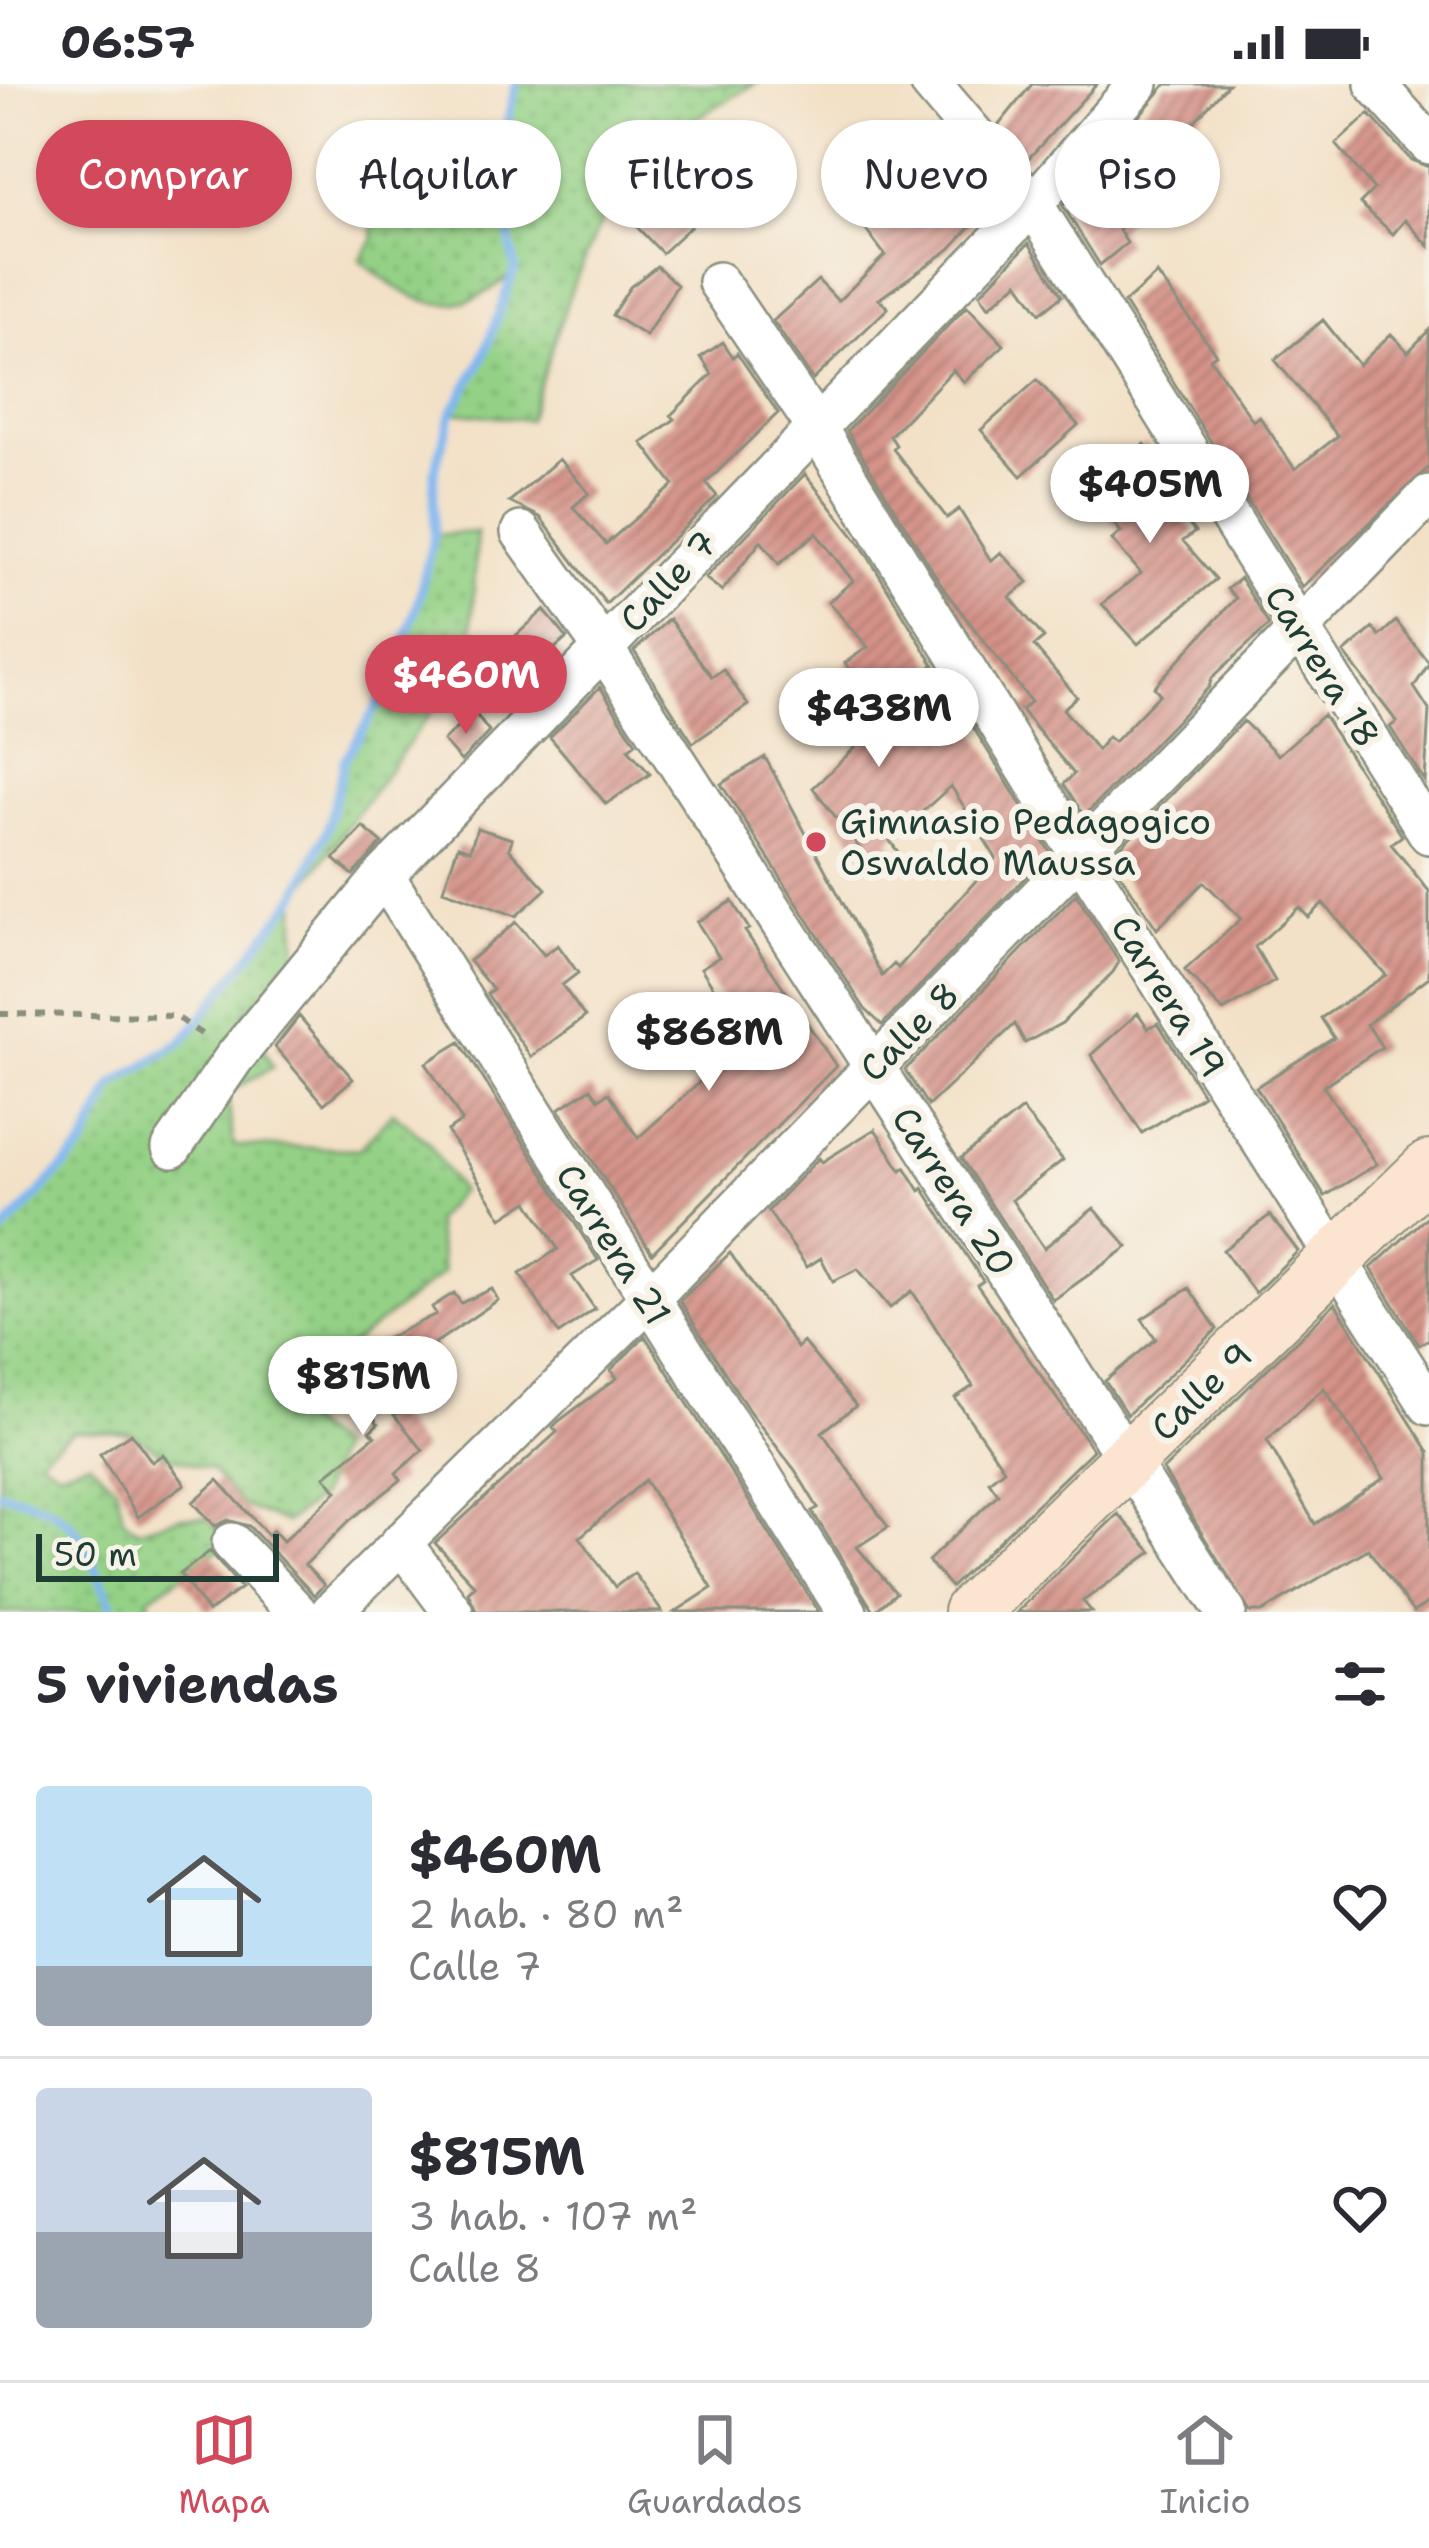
<!DOCTYPE html>
<html lang="es">
<head>
<meta charset="utf-8">
<style>
	body { margin:0; font-family:"Shantell Sans",sans-serif; background:#f2f2f3; color:#2b2b33; height:100vh; display:flex; flex-direction:column; font-size:45px; white-space:nowrap }
	* { box-sizing:border-box; margin:0 }
	p { font-size:39px; color:#7c7c81 }
	.icon { flex:none; width:66px; height:66px; fill:none; stroke:currentColor; stroke-width:2; stroke-linecap:round; stroke-linejoin:round }
	.map { position:relative; height:1528px; overflow:hidden }
	.side { display:flex; flex-direction:column; background:#fff; flex:1 }
	.side>* { flex:none }
	.hud { position:absolute; left:36px; top:36px; width:1359px; height:108px; display:flex; gap:24px }
	.scale { position:absolute; left:36px; bottom:30px; width:243px; box-sizing:border-box; padding-left:12px; border:6px solid #1f3d34; border-top:0; font-size:33px; line-height:42px; white-space:nowrap; color:#1f3d34; -webkit-text-stroke:9px #f7f3e8; paint-order:stroke }
	.price { position:absolute; translate:-50% -102px; padding:0 27px; border-radius:42px; background:#fff; color:#222; font-size:39px; line-height:78px; filter:drop-shadow(0 3px 6px #0008) }
	.price::after { content:''; position:absolute; left:50%; top:72px; width:36px; height:27px; margin-left:-18px; background:inherit; clip-path:polygon(0 0,100% 0,50% 100%) }
	.price.current { background:#d1495b; color:#fff }
	ul { padding:0; list-style:none }
	li { display:flex; align-items:center; gap:36px; height:300px; padding:0 36px }
	li+li { border-top:3px solid #e1e1e2 }
	li span { display:grid; place-items:center; flex:none; width:336px; height:240px; border-radius:12px; color:#555 }
	li>.icon { margin-inline-start:auto }
	span .icon { width:144px; height:144px; fill:#fffc; stroke-width:1 }
	li b { font-size:51px }
	h2 { display:flex; justify-content:space-between; align-items:center; height:144px; padding:0 36px; font-size:51px }
	.tag { padding:0 42px; border-radius:54px; background:#fff; box-shadow:0 3px 9px #0004; font-size:42px; line-height:108px }
	.tag.current { background:#d1495b; color:#fff }
	.status { display:flex; justify-content:space-between; align-items:center; height:84px; padding:0 60px; background:#fff; direction:ltr }
	.status svg { height:33px; fill:currentColor }
	.tabs { display:flex; justify-content:space-around; align-items:center; height:168px; border-top:3px solid #e1e1e2; background:#fff; font-size:33px; color:#7c7c81 }
	.tabs a { display:grid; justify-items:center; gap:6px }
	.tabs .current { color:#d1495b }
	.map>svg:first-child { display:block }
	.grass { fill:url(#grass-dots); stroke:#5a875d; stroke-width:3 }
	.lines { fill:none; stroke-linecap:round; stroke-linejoin:round }
	.stream { stroke:#81b7f0; stroke-width:9 }
	.building { fill:url(#building-hatch); fill-rule:evenodd }
	.street-casing { stroke:#898f7e; stroke-width:44 }
	.secondary-casing { stroke:#898f7e; stroke-width:58 }
	.path { stroke:#898f7e; stroke-width:6; stroke-dasharray:9 9; stroke-linecap:butt }
	.street { stroke:#fff; stroke-width:39 }
	.secondary { stroke:#fce5d0; stroke-width:54 }
	.poi-dot { fill:#d1495b; stroke:#f7f3e8; stroke-width:4.5 }
	.labels { text-anchor:middle; stroke-width:12; stroke-linejoin:round; paint-order:stroke }
	.street-label { font-size:36px; fill:#1f3d34; stroke:#f7f3e8 }
	.poi-label { font-size:36px; fill:#1f3d34; stroke:#f7f3e8; text-anchor:start }
</style>
</head>
<body>
<div class="status"><b>06:57</b><svg viewBox="0 0 49 12"><path d="M0 12V9h3v3zM5 12V6h3v6zM10 12V3h3v9zM15 12V0h3v12zM26 1h20v11H26zM47 4h2v5h-2z"/></svg></div>
<div class="map">
<svg width="1429" height="1528" viewBox="0 0 1429 1528">
	<defs>
		<pattern id="grass-dots" width="8" height="8" patternUnits="userSpaceOnUse" patternTransform="scale(3)"><rect width="8" height="8" fill="#94d186"/><path d="M2 2h.1M6 6h.1" fill="none" stroke="#7fb474" stroke-width="1.8" stroke-linecap="round"/></pattern>
		<pattern id="building-hatch" width="6" height="6" patternUnits="userSpaceOnUse" patternTransform="scale(3)"><rect width="6" height="6" fill="#d59389"/><path d="M-1 1l2-2M0 6l6-6M5 7l2-2" fill="none" stroke="#ac7971"/></pattern>
	</defs>
	<rect width="100%" height="100%" fill="#f7f3e8"/>
	<filter id="ink" filterUnits="userSpaceOnUse"><feTurbulence type="fractalNoise" baseFrequency=".00833" numOctaves="2"/><feDisplacementMap in="SourceGraphic" scale="24" xChannelSelector="R" yChannelSelector="G"/><feConvolveMatrix kernelMatrix="1 2 1 2 8 2 1 2 1" color-interpolation-filters="sRGB"/></filter>
	<filter id="wash" filterUnits="userSpaceOnUse"><feTurbulence type="fractalNoise" baseFrequency=".004" numOctaves="4" result="noise"/><feDisplacementMap in="SourceGraphic" scale="48" xChannelSelector="R" yChannelSelector="G"/><feGaussianBlur stdDeviation="2.7" result="paint"/><feColorMatrix in="noise" values="0 0 0 0 0 0 0 0 0 0 0 0 0 0 0 0 0 1.4 0 .05"/><feComposite in="paint" operator="in"/></filter>
	<g filter="url(#wash)">
		<rect width="100%" height="100%" fill="#f3e1c7"/>
		<!-- grass -->
		<path class="grass" d="M 516,0 L 755,0 L 631,72 L 572,203 L 528,336 L 452,328 L 482,276 L 514,188 C 454,240 416,223 360,176 L 374,155 L 370,128 L 352,116 L 367,78 L 388,80 L 404,59 L 443,68 L 458,80 L 455,101 L 498,98 Z
			M 477,448 L 470,575 L 296,813 L 296,879 L 244,929 L 273,983 L 227,1009 L 234,1062 L 359,1065 L 393,1028 L 427,1057 L 460,1107 L 434,1137 L 443,1189 L 339,1270 L 345,1296 L 337,1327 L 304,1337 L 338,1364 L 319,1414 L 285,1439 L 241,1421 L 212,1386 L 163,1370 L 131,1349 L 73,1347 L 39,1373 L 58,1387 L 89,1377 L 116,1403 L 124,1435 L 137,1446 L 180,1433 L 208,1434 L 229,1459 L 147,1515 L 155,1528 L 0,1528 L 0,1151 L 84,1062 L 113,1001 L 183,957 L 296,813 L 327,746 L 345,675 L 392,597 L 434,451 Z"/>
		<g class="lines">
			<!-- stream -->
			<path class="stream" d="M 0,1151 L 84,1062 L 113,1001 L 183,957 L 296,813 L 327,746 L 345,675 L 392,597 L 417,521 L 434,451 L 434,388 L 452,328 L 482,276 L 515,184 L 497,83 L 516,0
				M 0,1409 C 86,1425 82,1459 115,1528"/>
		</g>
		<g id="blocks">
			<!-- building -->
			<path class="building" d="M 1032,0 L 1097,0 L 1027,76 L 998,42 Z
				M 1166,0 L 1228,0 L 1185,48 L 1191,53 L 1119,146 L 1127,159 L 1100,181 L 1063,122 Z
				M 1369,30 L 1411,76 L 1429,83 L 1429,162 L 1405,136 L 1393,150 L 1360,119 L 1374,105 L 1336,60 Z
				M 967,79 L 997,114 L 950,165 L 879,215 L 888,224 L 813,296 L 773,237 L 818,196 L 838,217 L 885,171 L 847,121 L 889,89 L 917,125 Z
				M 665,112 L 692,141 L 662,169 L 635,141 Z
				M 1029,159 L 1062,212 L 1040,229 L 1018,198 L 989,223 L 980,210 Z
				M 657,182 L 677,201 L 646,252 L 612,231 L 630,203 Z
				M 1157,190 L 1216,270 L 1210,274 L 1253,337 L 1259,332 L 1295,385 L 1338,352 L 1275,276 L 1323,236 L 1359,281 L 1391,250 L 1408,268 L 1429,246 L 1429,383 L 1302,503 L 1124,219 Z
				M 967,222 L 1004,261 L 964,298 L 953,286 L 890,352 L 896,361 L 893,365 L 947,434 L 959,425 L 991,477 L 1001,468 L 1028,498 L 1010,513 L 1044,554 L 1034,562 L 1077,613 L 1063,625 L 1097,666 L 1108,653 L 1114,658 L 1160,610 L 1154,603 L 1236,514 L 1227,505 L 1240,494 L 1269,541 L 1212,594 L 1209,603 L 1084,732 L 1064,700 L 1074,690 L 1021,626 L 1031,618 L 945,507 L 847,347 Z
				M 723,258 L 733,273 L 737,269 L 778,329 L 706,399 L 717,412 L 606,520 L 540,433 L 509,418 L 559,375 L 589,409 L 573,423 L 606,460 L 674,401 L 642,359 L 675,335 L 671,331 L 712,290 L 701,273 Z
				M 1037,296 L 1078,341 L 1021,392 L 981,346 Z
				M 1145,360 L 1175,398 L 1161,408 L 1195,448 L 1183,457 L 1216,495 L 1138,560 L 1102,520 L 1141,489 L 1112,456 L 1121,448 L 1093,411 L 1108,399 L 1104,394 Z
				M 805,390 L 861,461 L 934,581 L 905,597 L 947,652 L 970,638 L 1050,768 L 882,941 L 865,925 L 721,700 L 765,673 L 882,892 L 894,880 L 898,884 L 996,774 L 951,702 L 890,757 L 898,768 L 876,785 L 813,704 L 862,657 L 856,648 L 880,630 L 845,579 L 868,563 L 828,518 L 853,497 L 816,449 L 779,480 L 761,457 L 722,507 L 705,494 Z
				M 544,526 L 567,554 L 521,593 L 498,568 Z
				M 669,535 L 712,593 L 723,585 L 748,621 L 693,659 L 634,567 Z
				M 1396,537 L 1429,579 L 1414,603 L 1429,626 L 1425,698 L 1390,643 L 1397,638 L 1344,569 L 1373,544 L 1379,552 Z
				M 600,603 L 636,659 L 628,665 L 650,690 L 606,720 L 550,653 Z
				M 474,628 L 489,648 L 461,677 L 443,657 Z
				M 1323,631 L 1402,752 L 1391,760 L 1429,807 L 1429,893 L 1367,940 L 1382,963 L 1323,1002 L 1377,1080 L 1325,1112 L 1256,1003 L 1334,954 L 1321,934 L 1386,891 L 1323,819 L 1308,833 L 1299,823 L 1255,863 L 1275,897 L 1223,927 L 1185,886 L 1241,835 L 1204,798 L 1157,845 L 1110,774 L 1243,637 L 1278,671 Z
				M 363,743 L 382,759 L 353,791 L 334,775 Z
				M 477,744 L 512,755 L 509,765 L 546,805 L 516,832 L 443,806 L 458,762 L 470,766 Z
				M 1076,810 L 1119,878 L 1113,888 L 1062,939 L 1025,959 L 1015,940 L 928,1022 L 905,986 Z
				M 732,817 L 749,845 L 745,847 L 836,982 L 652,1169 L 559,1025 L 591,1004 L 599,1015 L 609,1009 L 638,1054 L 714,985 L 700,971 L 735,937 L 701,884 L 719,873 L 697,838 Z
				M 516,838 L 544,871 L 558,861 L 578,889 L 562,901 L 585,933 L 531,973 L 487,910 L 493,906 L 469,877 Z
				M 1138,929 L 1148,944 L 1158,939 L 1203,1011 L 1142,1049 L 1091,971 Z
				M 299,932 L 353,995 L 324,1020 L 275,963 Z
				M 460,958 L 598,1176 L 572,1192 L 595,1225 L 559,1250 L 520,1190 L 558,1165 L 528,1117 L 502,1134 L 447,1047 L 462,1037 L 426,979 Z
				M 1022,1025 L 1063,1076 L 1012,1116 L 1044,1164 L 1094,1124 L 1128,1163 L 1053,1216 L 961,1074 Z
				M 875,1045 L 901,1086 L 905,1083 L 920,1107 L 923,1104 L 983,1197 L 977,1201 L 1093,1366 L 951,1503 L 928,1477 L 998,1410 L 989,1397 L 1004,1385 L 955,1314 L 973,1302 L 912,1207 L 890,1224 L 858,1185 L 833,1197 L 821,1174 L 807,1183 L 768,1127 L 819,1074 L 822,1078 Z
				M 1270,1131 L 1298,1167 L 1255,1209 L 1223,1166 Z
				M 1429,1131 L 1429,1255 L 1419,1261 L 1371,1184 Z
				M 730,1169 L 797,1264 L 803,1258 L 856,1322 L 822,1348 L 888,1443 L 857,1463 L 896,1509 L 874,1528 L 812,1427 L 818,1424 L 795,1386 L 749,1327 L 680,1217 Z
				M 1189,1204 L 1217,1245 L 1127,1331 L 1105,1297 L 1156,1255 L 1142,1235 Z
				M 492,1205 L 498,1216 L 434,1260 L 440,1274 L 422,1282 L 437,1305 L 394,1331 L 423,1366 L 396,1389 L 401,1396 L 350,1436 L 305,1481 L 324,1501 L 314,1511 L 249,1442 L 228,1436 L 215,1442 L 193,1418 L 218,1396 L 268,1451 L 273,1446 L 283,1457 L 337,1407 L 325,1392 L 375,1352 L 370,1347 L 378,1340 L 356,1303 L 362,1300 L 348,1274 L 436,1230 L 432,1223 L 454,1209 L 461,1219 Z
				M 1335,1219 L 1429,1368 L 1429,1518 L 1413,1528 L 1368,1465 L 1262,1528 L 1250,1528 L 1163,1386 ZM 1324,1304 L 1384,1394 L 1315,1440 L 1267,1356 Z
				M 645,1252 L 819,1528 L 675,1528 L 712,1504 L 645,1396 L 580,1453 L 615,1503 L 634,1489 L 662,1528 L 477,1528 L 468,1508 L 475,1502 L 435,1459 L 557,1348 L 553,1343 L 559,1337 L 617,1294 L 611,1286 Z
				M 131,1349 L 152,1378 L 163,1370 L 185,1400 L 138,1433 L 100,1370 Z
				M 1118,1430 L 1152,1468 L 1083,1517 L 1092,1528 L 1017,1528 Z
				M 210,1467 L 241,1504 L 208,1528 L 180,1490 Z"/>
		</g>
	</g>
	<g filter="url(#ink)">
		<use href="#blocks" fill-opacity="0" stroke="#898f7e" stroke-width="3"/>
		<g class="lines">
			<defs>
				<path id="street" d="M 931,0 L 1033,120 L 1429,750
					M 1375,0 L 1429,60
					M 718,198 L 815,341 L 1081,773 L 1429,1321
					M 521,448 L 604,565 L 1226,1528
					M 384,791 L 847,1528
					M 172,1064 L 234,974 L 384,791 L 1033,120 L 1138,0
					M 401,1458 L 453,1528
					M 232,1459 L 297,1528
					M 331,1528 L 648,1216 L 1429,411"/>
				<path id="secondary" d="M 971,1528 L 1429,1084"/>
			</defs>
			<!-- street casing -->
			<use href="#street" class="street-casing"/>
			<!-- secondary casing -->
			<use href="#secondary" class="secondary-casing"/>
			<!-- path -->
			<path class="path" d="M 0,930 L 175,932 L 207,954"/>
			<!-- street -->
			<use href="#street" class="street"/>
			<!-- secondary -->
			<use href="#secondary" class="secondary"/>
		</g>
	</g>
	<!-- markers -->
	<circle class="poi-dot" cx="816" cy="758" r="12"/>
	<g class="labels">
		<!-- street labels -->
		<g class="street-label">
			<text transform="translate(668 497) rotate(-47)" y="13">Calle 7</text>
			<text transform="translate(1323 582) rotate(58)" y="13">Carrera 18</text>
			<text transform="translate(1169 912) rotate(58)" y="13">Carrera 19</text>
			<text transform="translate(909 947) rotate(-45)" y="13">Calle 8</text>
			<text transform="translate(954 1107) rotate(57)" y="13">Carrera 20</text>
			<text transform="translate(614 1160) rotate(58)" y="13">Carrera 21</text>
			<text transform="translate(1201 1307) rotate(-44)" y="13">Calle 9</text>
		</g>
		<!-- poi labels -->
		<g class="poi-label">
			<text x="840" y="750">Gimnasio Pedagogico<tspan x="840" dy="41">Oswaldo Maussa</tspan></text>
		</g>
	</g>
</svg>
<div class="scale">50 m</div>
<b class="price" style="left:1150px;top:462px">$405M</b>
<b class="price current" style="left:466px;top:653px">$460M</b>
<b class="price" style="left:879px;top:686px">$438M</b>
<b class="price" style="left:709px;top:1010px">$868M</b>
<b class="price" style="left:363px;top:1354px">$815M</b>
<div class="hud">
<a class="tag current">Comprar</a>
<a class="tag">Alquilar</a>
<a class="tag">Filtros</a>
<a class="tag">Nuevo</a>
<a class="tag">Piso</a>
</div>
</div>
<section class="side">
<h2>5 viviendas<svg class="icon" aria-label="filters" viewBox="0 0 24 24"><path d="M4 7h16M4 17h16"/><circle cx="9" cy="7" r="2"/><circle cx="15" cy="17" r="2"/></svg></h2>
<ul>
<li><span style="background:linear-gradient(#bfe0f5 75%,#9aa5b1 0)"><svg class="icon" aria-label="home" viewBox="0 0 24 24"><path d="M3 11l9-7 9 7M6 9v11h12V9"/></svg></span><div><b>$460M</b><p>2 hab. · 80 m²</p><p>Calle 7</p></div><svg class="icon" aria-label="heart" viewBox="0 0 24 24"><path d="M12 20l-8-8c-3-5 5-10 8-4 3-6 11-1 8 4z"/></svg></li>
<li><span style="background:linear-gradient(#c9d6e8 60%,#9aa5b1 0)"><svg class="icon" aria-label="home" viewBox="0 0 24 24"><path d="M3 11l9-7 9 7M6 9v11h12V9"/></svg></span><div><b>$815M</b><p>3 hab. · 107 m²</p><p>Calle 8</p></div><svg class="icon" aria-label="heart" viewBox="0 0 24 24"><path d="M12 20l-8-8c-3-5 5-10 8-4 3-6 11-1 8 4z"/></svg></li>
</ul>
</section>
<nav class="tabs">
<a class="current"><svg class="icon" aria-label="map" viewBox="0 0 24 24"><path d="M3 6l6-2 6 2 6-2v14l-6 2-6-2-6 2zM9 4v14M15 6v14"/></svg>Mapa</a>
<a><svg class="icon" aria-label="saved" viewBox="0 0 24 24"><path d="M7 4h10v16l-5-4-5 4z"/></svg>Guardados</a>
<a><svg class="icon" aria-label="home" viewBox="0 0 24 24"><path d="M3 11l9-7 9 7M6 9v11h12V9"/></svg>Inicio</a>
</nav>
</body>
</html>
